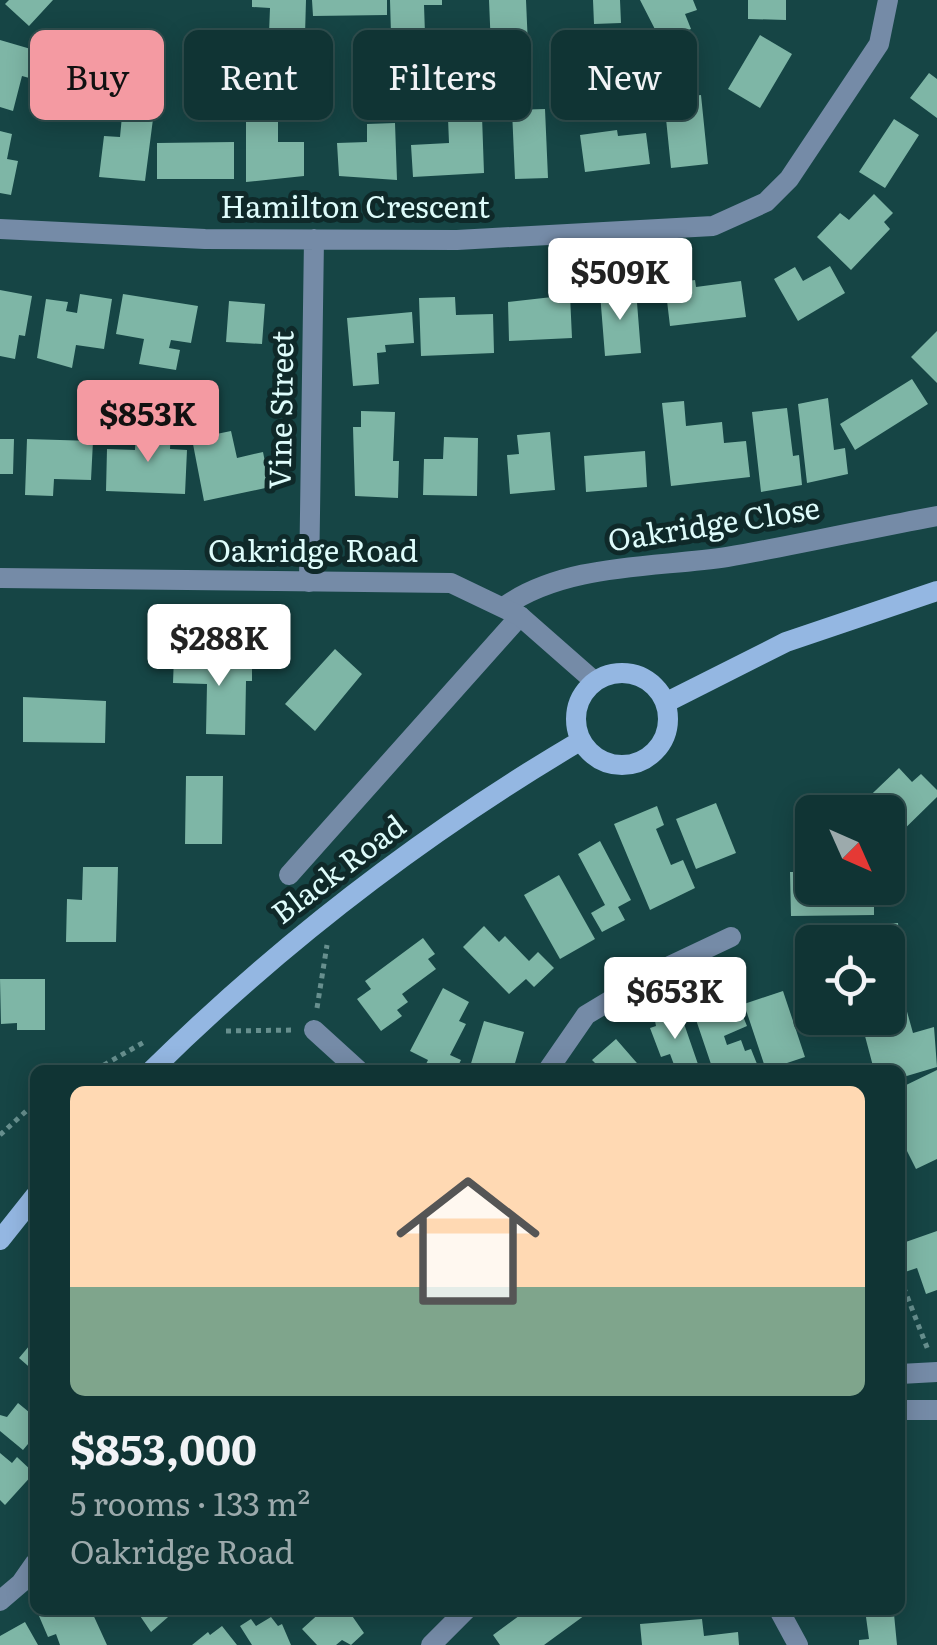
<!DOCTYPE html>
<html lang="en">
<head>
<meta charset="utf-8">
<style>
	body { margin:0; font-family:Literata,serif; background:#1e3f40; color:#f1f3f6; height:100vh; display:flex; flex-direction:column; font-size:38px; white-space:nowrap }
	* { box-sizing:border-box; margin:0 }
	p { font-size:32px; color:#9caaac }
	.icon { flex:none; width:55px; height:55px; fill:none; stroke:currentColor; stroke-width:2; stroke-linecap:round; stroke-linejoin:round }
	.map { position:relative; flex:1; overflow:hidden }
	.panel { position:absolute; left:30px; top:1065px; width:875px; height:550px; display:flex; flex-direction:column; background:#103434; border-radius:15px; box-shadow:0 5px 25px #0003,0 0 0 2px #304f4f }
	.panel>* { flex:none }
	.banner { position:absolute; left:30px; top:30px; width:878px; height:90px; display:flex; gap:20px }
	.needle { width:65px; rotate:135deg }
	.controls { position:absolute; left:795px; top:795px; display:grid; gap:20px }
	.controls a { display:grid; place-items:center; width:110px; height:110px; border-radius:15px; background:#103434; box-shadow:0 5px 25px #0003,0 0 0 2px #304f4f; font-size:50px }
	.price { position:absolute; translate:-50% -85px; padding:0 22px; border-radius:10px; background:#fff; color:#222; font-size:32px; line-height:65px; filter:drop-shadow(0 2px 5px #0008) }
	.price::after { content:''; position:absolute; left:50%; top:60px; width:30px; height:22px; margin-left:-15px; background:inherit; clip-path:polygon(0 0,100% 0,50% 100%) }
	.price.current { background:#f49aa2; color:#111 }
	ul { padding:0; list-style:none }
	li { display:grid; align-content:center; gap:20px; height:530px; padding:0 40px }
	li+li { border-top:2px solid #304f4f }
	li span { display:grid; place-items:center; height:310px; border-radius:15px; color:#555 }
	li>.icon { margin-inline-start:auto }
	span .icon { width:180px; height:180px; fill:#fffc; stroke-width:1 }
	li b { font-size:42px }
	.tag { padding:0 35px; border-radius:15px; background:#103434; box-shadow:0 5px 25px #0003,0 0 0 2px #304f4f; font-size:35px; line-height:90px }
	.tag.current { background:#f49aa2; color:#111 }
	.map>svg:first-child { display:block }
	.building { fill:#7eb6a6 }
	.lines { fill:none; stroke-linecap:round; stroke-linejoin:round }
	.path { stroke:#678f8e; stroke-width:5; stroke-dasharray:5 5; stroke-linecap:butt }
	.minor { stroke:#758ba7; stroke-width:20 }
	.tertiary { stroke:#758ba7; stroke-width:20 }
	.secondary { stroke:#94b7e2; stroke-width:20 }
	.labels { text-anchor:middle; stroke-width:10; stroke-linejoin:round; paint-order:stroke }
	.street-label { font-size:30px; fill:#defcfb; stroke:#0f2929 }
</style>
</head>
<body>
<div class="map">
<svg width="937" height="1645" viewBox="0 0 937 1645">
	<rect width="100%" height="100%" fill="#164545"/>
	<!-- building -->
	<path class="building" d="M 9,0 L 53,0 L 29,26 L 5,4 Z
		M 252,0 L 306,0 L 305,35 L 269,34 L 270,8 L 252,7 Z
		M 312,0 L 387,0 L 387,15 L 313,16 Z
		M 390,0 L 442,0 L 442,5 L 424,5 L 425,34 L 391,34 Z
		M 489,0 L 526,0 L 528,46 L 491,48 Z
		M 593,0 L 620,0 L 621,23 L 594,24 Z
		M 640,0 L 693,0 L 697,10 L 685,14 L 691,29 L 661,41 Z
		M 748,0 L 786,0 L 786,20 L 748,19 Z
		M 760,35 L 792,54 L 760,108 L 728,89 Z
		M 0,40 L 41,52 L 33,79 L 22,76 L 13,111 L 0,107 Z
		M 929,73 L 937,79 L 937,118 L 910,98 Z
		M 701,95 L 708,164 L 671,168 L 664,99 Z
		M 545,109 L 548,178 L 515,179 L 512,110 Z
		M 246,115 L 278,115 L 278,142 L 304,142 L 304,176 L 246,182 Z
		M 122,116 L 153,119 L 145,181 L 99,177 L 104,136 L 120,137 Z
		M 482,116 L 484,173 L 413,177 L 411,145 L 449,143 L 448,118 Z
		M 894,119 L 919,135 L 885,188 L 859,172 Z
		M 395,123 L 397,180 L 339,176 L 337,143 L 367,142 L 367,124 Z
		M 617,130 L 618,136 L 646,133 L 650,164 L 585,172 L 580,135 Z
		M 0,131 L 12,134 L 7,159 L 18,161 L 11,195 L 0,193 Z
		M 234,142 L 234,179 L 157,179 L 157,143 Z
		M 874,194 L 893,213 L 884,222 L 890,229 L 851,270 L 817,237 L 840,213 L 849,220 Z
		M 830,266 L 845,293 L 798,321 L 774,279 L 795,267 L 803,281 Z
		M 695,280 L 696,287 L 741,281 L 746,317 L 670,326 L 665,284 Z
		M 0,290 L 32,296 L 25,336 L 19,335 L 15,359 L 0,356 Z
		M 636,290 L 641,353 L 605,356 L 600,293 Z
		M 80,294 L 112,299 L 104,349 L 76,345 L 72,368 L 37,358 L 46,299 L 68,302 L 66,311 L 77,313 Z
		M 123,294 L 198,306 L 191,343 L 171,340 L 169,348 L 180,350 L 176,370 L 139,364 L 144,339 L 116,334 Z
		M 570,295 L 572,338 L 509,341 L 508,302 Z
		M 455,297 L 456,315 L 493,314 L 494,353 L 421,356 L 419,298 Z
		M 229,301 L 265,304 L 262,344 L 226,342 Z
		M 412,312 L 414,343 L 385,345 L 386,352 L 377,353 L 379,384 L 353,386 L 347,318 Z
		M 937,331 L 937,383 L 911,357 Z
		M 912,379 L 928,404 L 855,450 L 840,424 Z
		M 828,398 L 834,450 L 845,448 L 848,474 L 807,483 L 798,404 Z
		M 684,401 L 686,426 L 722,422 L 724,443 L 746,441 L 750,477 L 671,486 L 662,403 Z
		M 787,408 L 793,456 L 799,455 L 802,485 L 761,492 L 752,412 Z
		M 361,411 L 395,412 L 393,461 L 399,461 L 398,498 L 355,496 L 353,427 L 361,427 Z
		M 136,426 L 171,427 L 170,449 L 187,450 L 185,494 L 106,491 L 107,449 L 135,450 Z
		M 231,431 L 237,458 L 263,452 L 270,487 L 204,501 L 192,439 Z
		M 550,432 L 555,490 L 510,494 L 507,455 L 519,454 L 517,435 Z
		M 444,437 L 478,438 L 477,496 L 423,495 L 424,459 L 443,459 Z
		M 0,439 L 14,439 L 13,474 L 0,474 Z
		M 27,439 L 93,441 L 91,480 L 54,479 L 53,496 L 25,495 Z
		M 645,451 L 647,487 L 586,492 L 584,456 Z
		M 335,649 L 362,674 L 315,731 L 285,704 Z
		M 174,656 L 252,657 L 252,681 L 246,681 L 245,735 L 206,734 L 207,684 L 173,683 Z
		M 23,697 L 106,701 L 105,743 L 23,742 Z
		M 899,768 L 912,782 L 921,774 L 937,790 L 937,797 L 888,845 L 888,812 L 853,812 Z
		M 186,776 L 223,776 L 222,844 L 185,844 Z
		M 716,803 L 736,853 L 696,869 L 676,819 Z
		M 657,806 L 664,825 L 656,829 L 671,865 L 683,860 L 695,888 L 650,910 L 614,824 Z
		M 600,841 L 631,900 L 618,907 L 625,920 L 602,932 L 591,913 L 605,905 L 578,854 Z
		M 83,867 L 118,867 L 116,942 L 66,942 L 67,899 L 82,900 Z
		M 790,872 L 812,872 L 812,888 L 874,888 L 874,915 L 791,916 Z
		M 559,875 L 595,939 L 560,959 L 524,895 Z
		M 898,923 L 903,986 L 888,988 L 888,942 L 812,942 L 812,953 L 807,953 L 805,930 Z
		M 484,926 L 499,942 L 505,936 L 529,961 L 538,952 L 554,968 L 534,987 L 526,979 L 509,994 L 463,947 Z
		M 423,938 L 435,954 L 428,959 L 436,969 L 402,994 L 408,1002 L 397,1010 L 402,1016 L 381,1031 L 357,999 L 371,989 L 365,981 Z
		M 0,979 L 45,979 L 45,1030 L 17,1030 L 17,1023 L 1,1024 Z
		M 443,988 L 469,1002 L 459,1021 L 466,1024 L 450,1055 L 461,1060 L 456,1070 L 423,1070 L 428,1060 L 410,1051 Z
		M 783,991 L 805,1057 L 766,1070 L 744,1004 Z
		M 710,994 L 716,1008 L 736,999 L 747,1026 L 724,1036 L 727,1045 L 741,1040 L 745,1051 L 751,1049 L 759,1069 L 713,1070 L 690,1002 Z
		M 906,1008 L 913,1033 L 934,1027 L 937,1067 L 900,1078 L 900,1070 L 874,1070 L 861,1021 L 888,1018 L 888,1013 Z
		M 680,1012 L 700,1070 L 676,1070 L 670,1054 L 661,1057 L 650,1028 L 656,1026 L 655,1021 Z
		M 484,1021 L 524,1032 L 513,1070 L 469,1070 Z
		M 616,1039 L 643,1070 L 589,1070 L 596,1064 L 592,1060 Z
		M 937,1070 L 937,1159 L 916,1169 L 906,1149 L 900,1152 L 900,1088 Z
		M 937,1231 L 937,1290 L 926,1294 L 917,1268 L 905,1272 L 900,1244 Z
		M 35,1339 L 35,1372 L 19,1358 Z
		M 18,1403 L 35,1417 L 35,1459 L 28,1454 L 33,1448 L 28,1444 L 23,1450 L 0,1431 L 0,1415 L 7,1417 Z
		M 0,1453 L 12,1463 L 17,1457 L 34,1473 L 5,1505 L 0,1500 Z
		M 54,1610 L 91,1610 L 107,1645 L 60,1645 L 56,1634 L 48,1637 L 39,1616 Z
		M 136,1610 L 176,1610 L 151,1632 Z
		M 323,1610 L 348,1610 L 364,1633 L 351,1645 L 342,1640 L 336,1645 L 317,1645 L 302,1629 Z
		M 527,1610 L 529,1613 L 592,1610 L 544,1645 L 500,1645 L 493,1635 Z
		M 894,1614 L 897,1645 L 859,1645 L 859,1640 L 869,1639 L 866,1617 Z
		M 271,1617 L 278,1626 L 282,1624 L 291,1645 L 252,1645 L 240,1626 L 251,1619 L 256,1626 Z
		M 702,1619 L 704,1636 L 738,1632 L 739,1645 L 642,1645 L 640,1624 Z
		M 25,1622 L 38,1645 L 0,1645 L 0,1636 Z
		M 222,1626 L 237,1645 L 192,1645 L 208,1632 L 210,1635 Z"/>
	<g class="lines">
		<!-- path -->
		<path class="path" d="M 317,1008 L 327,945
			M 226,1031 L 295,1030
			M 95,1070 L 146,1041
			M 0,1135 L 35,1103
			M 900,1278 L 928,1350"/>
		<!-- minor -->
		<path class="minor" d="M 0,229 L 205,239 L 457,240 L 713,226 L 766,202 L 789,179 L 879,44 L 888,0
			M 309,582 L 314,239
			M 505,606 C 567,563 654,568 727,557 C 797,545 867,529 937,516
			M 289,875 L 520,616
			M 314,1030 L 358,1070
			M 548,1070 L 586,1015 L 659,971 L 731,937
			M 900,1374 L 937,1372
			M 900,1410 L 937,1410
			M 0,1601 L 21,1583 L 35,1563
			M 779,1610 L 798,1645
			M 431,1645 L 466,1610"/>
		<!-- tertiary -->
		<path class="tertiary" d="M 0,578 L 451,583 L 520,616 L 594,681"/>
		<!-- secondary -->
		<path class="secondary" d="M576 719a46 46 0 1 1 92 0a46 46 0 1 1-92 0Z
			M 667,702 L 786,642 L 937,591
			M 152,1070 C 281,943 424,833 580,741
			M 0,1240 L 35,1196"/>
	</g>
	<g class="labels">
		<!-- street labels -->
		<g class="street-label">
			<text x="355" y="218">Hamilton Crescent</text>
			<text transform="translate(282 410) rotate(-89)" y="10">Vine Street</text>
			<text transform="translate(714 525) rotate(-9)" y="10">Oakridge Close</text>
			<text x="313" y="562">Oakridge Road</text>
			<text transform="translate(339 870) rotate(-37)" y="10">Black Road</text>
		</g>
	</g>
</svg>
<div class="controls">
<a><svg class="needle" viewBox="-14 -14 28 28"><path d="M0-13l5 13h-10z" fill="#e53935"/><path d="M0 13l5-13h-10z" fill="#9caaac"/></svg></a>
<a><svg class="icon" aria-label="locate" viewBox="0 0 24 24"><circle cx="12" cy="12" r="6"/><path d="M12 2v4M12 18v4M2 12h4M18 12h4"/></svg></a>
</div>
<b class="price" style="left:620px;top:323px">$509K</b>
<b class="price current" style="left:148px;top:465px">$853K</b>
<b class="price" style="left:219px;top:689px">$288K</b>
<b class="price" style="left:675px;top:1042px">$653K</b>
<div class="banner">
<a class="tag current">Buy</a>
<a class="tag">Rent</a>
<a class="tag">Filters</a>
<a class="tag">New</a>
</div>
<section class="panel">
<ul>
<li><span style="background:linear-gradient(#ffd9b3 65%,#7fa58c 0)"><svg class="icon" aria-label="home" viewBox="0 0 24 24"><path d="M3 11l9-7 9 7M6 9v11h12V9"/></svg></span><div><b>$853,000</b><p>5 rooms · 133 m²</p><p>Oakridge Road</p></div></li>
</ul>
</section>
</div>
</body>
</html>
